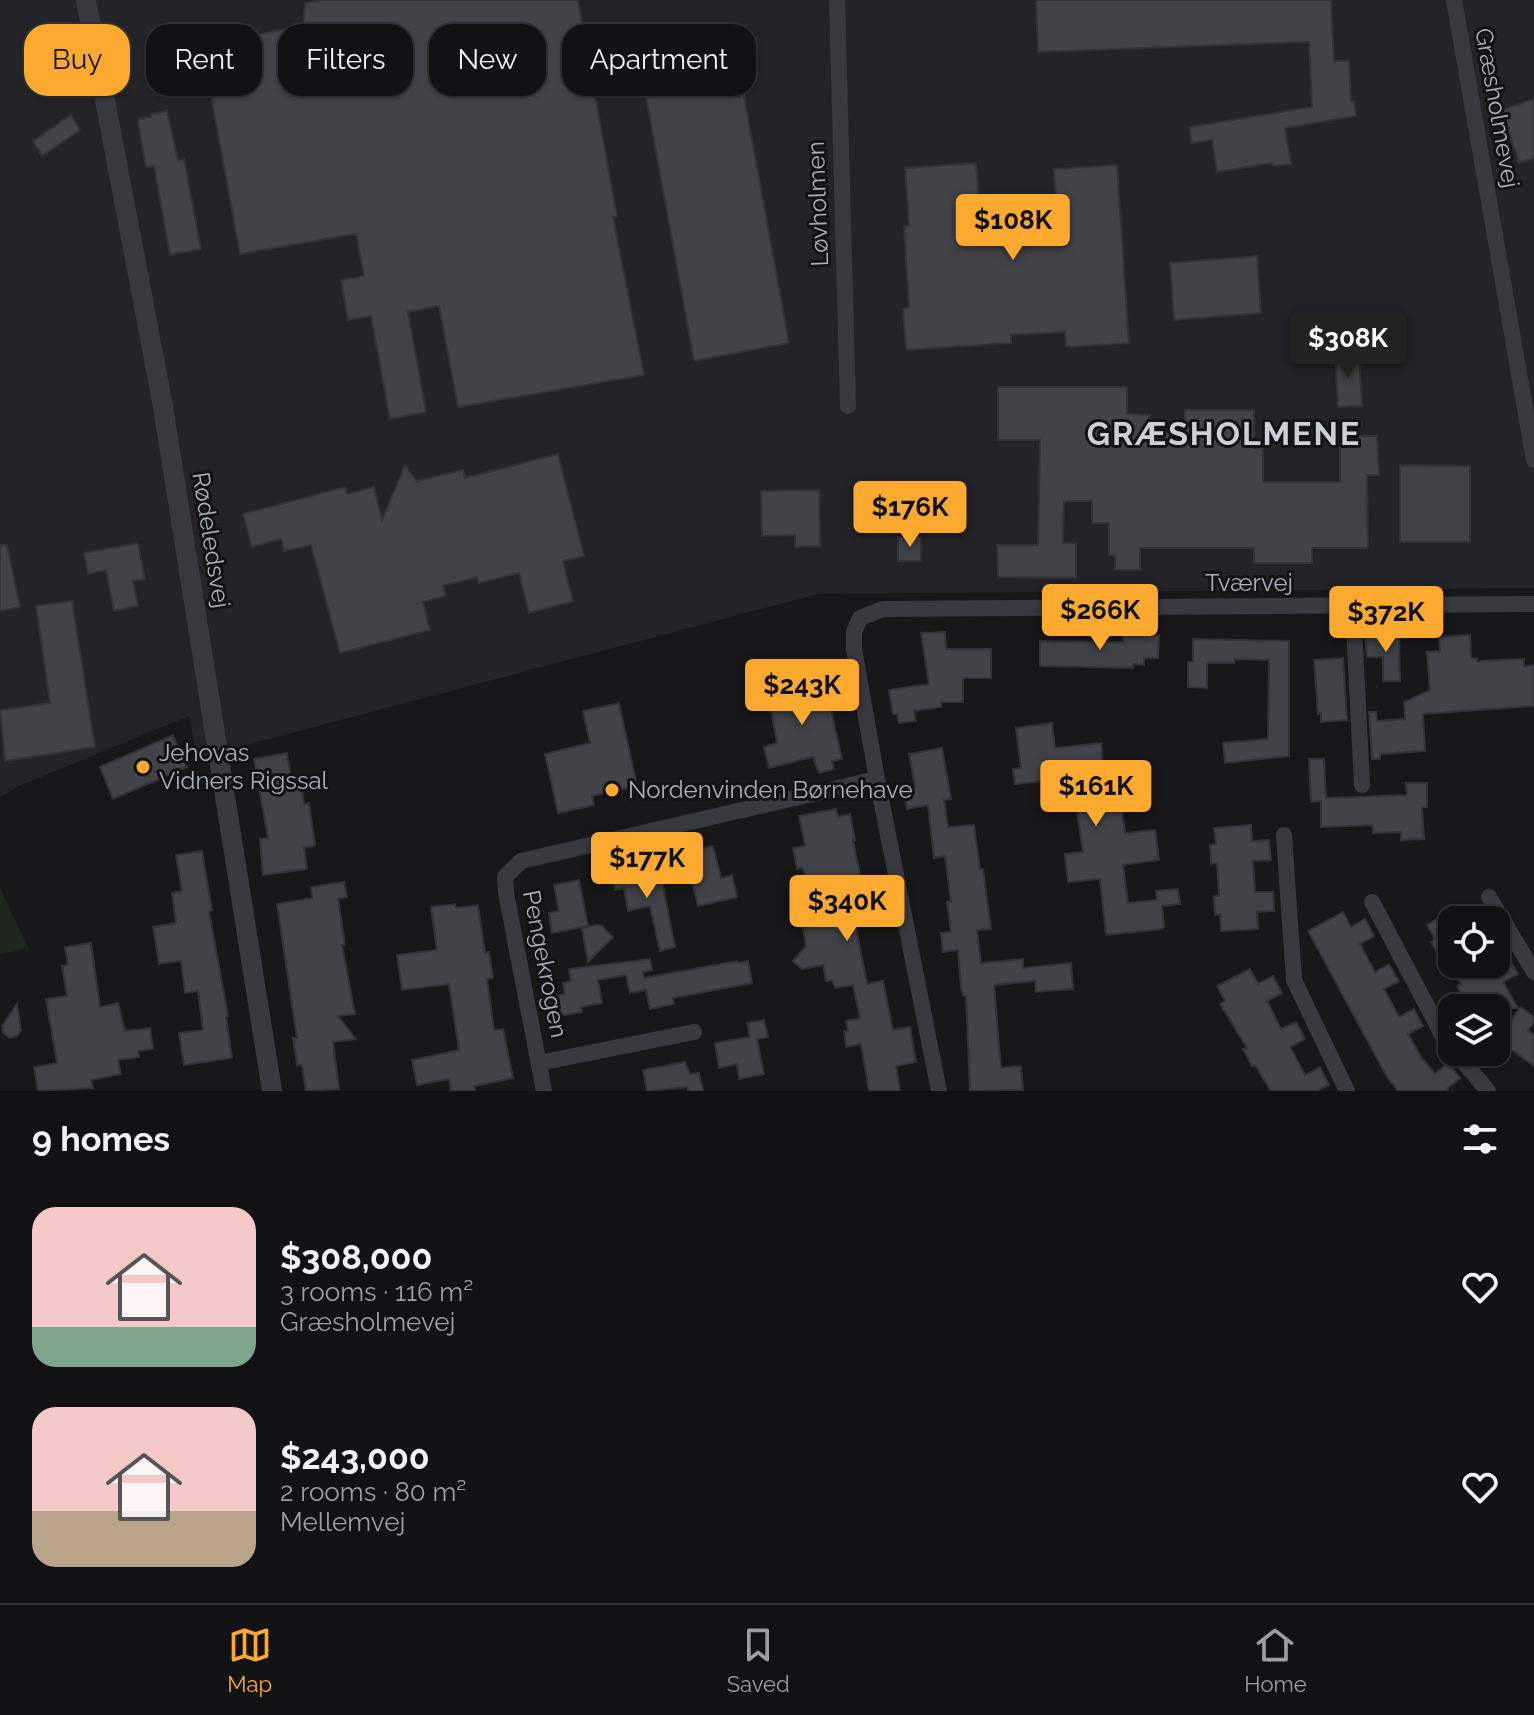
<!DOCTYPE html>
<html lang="en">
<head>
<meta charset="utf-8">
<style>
	body { margin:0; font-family:Raleway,sans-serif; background:#1f2022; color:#f1f3f6; height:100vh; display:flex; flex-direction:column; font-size:30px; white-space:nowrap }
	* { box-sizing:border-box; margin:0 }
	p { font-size:26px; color:#9c9ea0 }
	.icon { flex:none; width:44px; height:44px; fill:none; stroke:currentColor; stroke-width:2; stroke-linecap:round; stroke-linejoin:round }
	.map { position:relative; height:1091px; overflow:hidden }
	.sheet { display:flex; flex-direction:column; background:#121214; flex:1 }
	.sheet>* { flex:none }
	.hud { position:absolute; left:24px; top:24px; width:800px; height:72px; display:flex; gap:16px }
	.fabs { position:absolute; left:1438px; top:906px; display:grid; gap:16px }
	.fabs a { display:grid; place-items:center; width:72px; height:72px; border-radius:16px; background:#121214; box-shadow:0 2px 6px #0004,0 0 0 2px #313234; font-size:40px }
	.price { position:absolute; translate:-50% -68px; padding:0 18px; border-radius:8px; background:#fcaa2f; color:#111; font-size:26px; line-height:52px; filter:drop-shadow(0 2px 4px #0008) }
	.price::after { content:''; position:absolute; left:50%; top:48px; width:24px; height:18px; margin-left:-12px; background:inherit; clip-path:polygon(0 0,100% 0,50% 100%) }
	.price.active { background:#222; color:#fff }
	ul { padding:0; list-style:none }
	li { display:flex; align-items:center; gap:24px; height:200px; padding:0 32px }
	li span { display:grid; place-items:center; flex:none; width:224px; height:160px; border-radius:24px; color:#555 }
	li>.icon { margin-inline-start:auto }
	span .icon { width:96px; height:96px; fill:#fffc; stroke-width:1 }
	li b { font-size:34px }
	h2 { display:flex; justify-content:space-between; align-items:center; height:96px; padding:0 32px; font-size:34px }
	.pill { padding:0 28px; border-radius:24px; background:#121214; box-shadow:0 2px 6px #0004,0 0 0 2px #313234; font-size:28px; line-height:72px }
	.pill.active { background:#fcaa2f; color:#111 }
	.tab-bar { display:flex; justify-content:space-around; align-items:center; height:112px; border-top:2px solid #313234; background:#121214; font-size:22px; color:#9c9ea0 }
	.tab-bar a { display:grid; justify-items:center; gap:4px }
	.tab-bar .active { color:#fcaa2f }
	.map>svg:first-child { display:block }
	.built { fill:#242428 }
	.green { fill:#1e261e }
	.building { fill:#424348; stroke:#323237; stroke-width:2 }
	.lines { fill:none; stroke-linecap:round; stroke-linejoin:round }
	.minor { stroke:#393a40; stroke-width:16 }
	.tertiary { stroke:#393a40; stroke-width:20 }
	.poi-dot { fill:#fcaa2f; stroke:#131316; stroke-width:3 }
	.labels { text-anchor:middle; stroke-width:6; stroke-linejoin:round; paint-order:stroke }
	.street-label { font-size:24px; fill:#aab0bb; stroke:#131316 }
	.poi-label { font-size:24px; fill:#aab0bb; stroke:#131316; text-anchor:start }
	.district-label { font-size:32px; font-weight:bold; letter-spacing:2px; fill:#cbcfd7; stroke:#131316 }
</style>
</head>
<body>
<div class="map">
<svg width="1534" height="1091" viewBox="0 0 1534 1091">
	<rect width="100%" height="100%" fill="#18181b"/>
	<!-- built -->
	<path class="built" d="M 0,0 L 1534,0 L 1534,588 L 818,594 L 197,758 L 189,716 L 19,786 L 0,797 Z"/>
	<!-- green -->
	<path class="green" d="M 0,888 L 29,949 L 0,954 Z"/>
	<!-- building -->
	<path class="building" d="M 322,0 L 578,0 L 586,45 L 627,37 L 631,59 L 590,67 L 617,216 L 613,217 L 644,375 L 458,407 L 439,306 L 408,312 L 426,412 L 390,419 L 371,316 L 348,320 L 341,280 L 364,276 L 356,234 L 240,254 L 205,63 L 217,61 L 211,28 L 234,24 L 237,38 L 303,26 L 305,3 Z
		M 1036,0 L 1331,0 L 1334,61 L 1349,61 L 1351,101 L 1354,101 L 1356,116 L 1285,128 L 1291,164 L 1273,166 L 1272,163 L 1217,172 L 1212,140 L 1192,143 L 1189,127 L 1312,107 L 1309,42 L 1038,52 Z
		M 732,30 L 789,343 L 694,361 L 637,47 Z
		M 1534,99 L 1534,158 L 1519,163 L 1502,110 Z
		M 167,111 L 178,160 L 184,159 L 201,249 L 170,255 L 154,166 L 146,167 L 138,123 L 139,119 L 151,117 L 151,114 Z
		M 71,115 L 80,130 L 42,156 L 33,141 Z
		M 976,163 L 979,197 L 1020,198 L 1022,219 L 1057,216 L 1054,169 L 1117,165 L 1129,343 L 1066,347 L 1065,332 L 1011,335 L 1011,343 L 906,350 L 903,309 L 909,308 L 904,226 L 909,226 L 905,168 Z
		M 1257,256 L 1261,313 L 1174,320 L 1170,263 Z
		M 1359,354 L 1362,406 L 1338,407 L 1335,355 Z
		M 998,387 L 1127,387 L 1127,414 L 1149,415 L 1149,433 L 1185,433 L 1185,410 L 1254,410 L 1254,448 L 1263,448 L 1263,482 L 1340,482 L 1340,442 L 1358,442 L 1358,436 L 1377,436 L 1379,475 L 1367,475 L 1368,548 L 1312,548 L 1312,563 L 1254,563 L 1254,548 L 1140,548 L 1140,570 L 1115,570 L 1115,555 L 1109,555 L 1109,523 L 1092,523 L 1092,501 L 1064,501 L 1063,543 L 1076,543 L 1076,578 L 998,577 L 997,545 L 1038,545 L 1040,440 L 998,440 Z
		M 558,454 L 584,556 L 563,561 L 573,601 L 529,613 L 519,573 L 479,583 L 477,577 L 443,586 L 446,596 L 423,602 L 430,630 L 340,653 L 311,545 L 284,551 L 281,539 L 252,547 L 243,514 L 345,487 L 347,494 L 374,487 L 382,520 L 405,465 L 417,481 L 463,470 L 465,478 Z
		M 1400,465 L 1470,466 L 1470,542 L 1400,542 Z
		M 819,490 L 820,546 L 795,547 L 795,535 L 762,536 L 761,491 Z
		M 898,537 L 921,537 L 921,561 L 898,561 Z
		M 138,543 L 145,579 L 133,581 L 138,606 L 114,611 L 106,570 L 88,574 L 84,553 Z
		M 0,545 L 7,545 L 20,607 L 0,611 Z
		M 72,601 L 95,747 L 5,761 L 0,710 L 50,703 L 36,606 Z
		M 945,632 L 946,649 L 991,649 L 991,678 L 963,678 L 963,702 L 941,702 L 941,707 L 914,711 L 916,721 L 899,723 L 897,714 L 893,714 L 889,690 L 929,684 L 921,633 Z
		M 1123,634 L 1159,635 L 1158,658 L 1144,658 L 1144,665 L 1133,664 L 1133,668 L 1040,666 L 1040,641 L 1123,642 Z
		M 1365,634 L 1399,634 L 1400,681 L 1383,681 L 1383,657 L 1367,657 Z
		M 1470,635 L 1471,658 L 1477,658 L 1477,661 L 1524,659 L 1524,666 L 1534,665 L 1534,706 L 1423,714 L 1425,751 L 1380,754 L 1380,759 L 1372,759 L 1369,712 L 1376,712 L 1377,721 L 1405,719 L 1404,702 L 1430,690 L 1427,652 L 1440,651 L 1439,637 Z
		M 1193,639 L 1289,641 L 1289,756 L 1225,763 L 1223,743 L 1268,739 L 1269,660 L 1234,659 L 1234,663 L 1207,663 L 1207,688 L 1188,687 L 1188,662 L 1193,662 Z
		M 1343,658 L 1347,720 L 1321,722 L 1321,713 L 1318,714 L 1314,660 Z
		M 794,681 L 796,689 L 825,683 L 842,759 L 832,761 L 834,769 L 819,773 L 813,757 L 769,768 L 764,747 L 777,743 L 767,687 Z
		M 619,703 L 637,786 L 592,796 L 594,805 L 558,813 L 545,754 L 590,743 L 583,711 Z
		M 1052,723 L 1055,748 L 1101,743 L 1106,789 L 1119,788 L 1125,833 L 1155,830 L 1159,860 L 1123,865 L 1128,903 L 1157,900 L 1156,891 L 1178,889 L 1180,904 L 1162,906 L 1164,927 L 1162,929 L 1106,935 L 1100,879 L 1068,882 L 1065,854 L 1083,852 L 1072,778 L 1015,784 L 1013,769 L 1021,768 L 1016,728 Z
		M 173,735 L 187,767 L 113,799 L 100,767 Z
		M 942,748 L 951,799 L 944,800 L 948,827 L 974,825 L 980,869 L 983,869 L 991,929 L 977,930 L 981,963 L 1023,959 L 1023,968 L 1071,963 L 1073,989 L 1036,992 L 1035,981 L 994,985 L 1001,1068 L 1021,1066 L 1023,1090 L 970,1091 L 966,996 L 963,996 L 961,988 L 958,950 L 943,952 L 941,933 L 951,932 L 947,902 L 951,902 L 945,856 L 934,858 L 928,805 L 907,809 L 903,790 L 915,787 L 909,754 Z
		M 287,753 L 291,777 L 300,776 L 304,804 L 309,803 L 315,846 L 304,848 L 307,869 L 263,875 L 260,839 L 268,838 L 254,759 Z
		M 1309,759 L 1324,759 L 1326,798 L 1407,795 L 1406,783 L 1427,783 L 1427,807 L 1422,807 L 1424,839 L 1401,840 L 1401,832 L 1373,833 L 1372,825 L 1321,827 L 1321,801 L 1311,802 Z
		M 836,809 L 838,817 L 850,814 L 855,840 L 853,840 L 867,909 L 853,912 L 867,984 L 883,981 L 893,1030 L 910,1027 L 916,1062 L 896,1066 L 900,1091 L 869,1091 L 861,1044 L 846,1047 L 844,1031 L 848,1031 L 846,1021 L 860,1018 L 853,985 L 835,988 L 832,980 L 826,981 L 823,965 L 802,969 L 793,961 L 806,946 L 799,906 L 811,904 L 806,876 L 802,868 L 797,869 L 793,848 L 805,846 L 799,816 Z
		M 1251,825 L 1252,841 L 1269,840 L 1271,860 L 1253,861 L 1255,892 L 1273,892 L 1274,911 L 1257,912 L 1258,929 L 1221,931 L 1220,914 L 1215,915 L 1214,896 L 1219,896 L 1217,863 L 1211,864 L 1210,845 L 1216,844 L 1214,828 Z
		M 713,846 L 721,878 L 732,875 L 737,897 L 698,906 L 685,852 Z
		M 202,851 L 212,910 L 209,911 L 228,1016 L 226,1017 L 232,1058 L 184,1065 L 179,1033 L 203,1030 L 198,991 L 185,993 L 181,961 L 159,964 L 153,927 L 176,923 L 172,893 L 182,891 L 176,855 Z
		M 644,864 L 647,879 L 661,876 L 675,947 L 660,951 L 650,906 L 628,911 L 624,888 L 615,890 L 612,872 Z
		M 579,880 L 588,926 L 552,933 L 549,913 L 559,911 L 554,885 Z
		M 344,882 L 347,897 L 338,899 L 345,945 L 342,945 L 355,1014 L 338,1016 L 356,1039 L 333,1042 L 339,1089 L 306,1091 L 302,1065 L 297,1065 L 293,1038 L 297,1038 L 277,904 L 312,898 L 311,887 Z
		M 455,904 L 456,908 L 478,905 L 485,953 L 489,952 L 493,978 L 487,979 L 494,1030 L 503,1029 L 513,1078 L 474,1086 L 475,1091 L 451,1091 L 449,1079 L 417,1085 L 412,1060 L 459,1050 L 449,984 L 402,990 L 397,955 L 437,950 L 431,907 Z
		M 1452,910 L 1452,964 L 1496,964 L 1508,957 L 1518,974 L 1503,982 L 1518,1008 L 1475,1008 L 1471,1000 L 1466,1003 L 1457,986 L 1461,984 L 1445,956 L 1440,958 L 1431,942 L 1435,939 L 1427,925 Z
		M 1343,912 L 1351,927 L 1365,919 L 1374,936 L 1360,944 L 1375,972 L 1389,964 L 1399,981 L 1384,989 L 1399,1017 L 1414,1009 L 1423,1026 L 1408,1034 L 1421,1057 L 1435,1074 L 1448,1063 L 1460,1078 L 1447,1089 L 1448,1091 L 1398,1091 L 1387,1077 L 1308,931 Z
		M 597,925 L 602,926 L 613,937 L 588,962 L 582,928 Z
		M 91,943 L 100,1007 L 118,1003 L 125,1031 L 150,1028 L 153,1049 L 138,1051 L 139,1057 L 118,1060 L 121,1074 L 91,1080 L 93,1088 L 38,1091 L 34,1067 L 57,1063 L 46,999 L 67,996 L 62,966 L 68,965 L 65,947 Z
		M 650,959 L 652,970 L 643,972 L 644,978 L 737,961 L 738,963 L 748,961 L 752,983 L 673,998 L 674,1004 L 650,1009 L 646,990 L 630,993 L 626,975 L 598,980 L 602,1003 L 581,1007 L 582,1012 L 558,1016 L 554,996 L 565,994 L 563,983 L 571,981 L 569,969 Z
		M 1250,969 L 1258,984 L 1273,976 L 1282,993 L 1267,1001 L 1281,1029 L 1296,1022 L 1305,1039 L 1290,1047 L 1305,1075 L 1320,1067 L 1329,1085 L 1317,1091 L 1271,1091 L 1255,1065 L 1252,1066 L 1243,1049 L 1247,1048 L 1220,1004 L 1225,1001 L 1217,986 Z
		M 17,1004 L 21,1030 L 17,1036 L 9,1038 L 3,1033 L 2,1026 Z
		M 1521,1007 L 1534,1017 L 1534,1022 L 1528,1030 L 1534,1035 L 1534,1066 L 1497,1039 Z
		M 764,1020 L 768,1037 L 757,1039 L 764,1074 L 739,1079 L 737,1064 L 719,1068 L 715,1043 L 750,1037 L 747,1023 Z
		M 685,1062 L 690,1074 L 699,1073 L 703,1091 L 688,1091 L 687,1087 L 647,1091 L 643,1070 Z"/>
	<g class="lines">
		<!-- minor -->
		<path class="minor" d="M 837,0 L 848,406
			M 1454,0 L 1534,460
			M 1353,607 L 1362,785
			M 1284,835 L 1294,980 L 1347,1091
			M 1489,897 L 1534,972
			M 1372,902 L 1445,1040 L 1452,1048
			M 1455,1052 L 1488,1091
			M 539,1063 L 694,1032
			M 544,1091 L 506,893 L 505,877 L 521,861 L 877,779
			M 939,1091 L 877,779 L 854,649 L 854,632 L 860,618 L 883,609 L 1534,604"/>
		<!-- tertiary -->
		<path class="tertiary" d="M 86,0 L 162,401 L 272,1091"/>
	</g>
	<!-- markers -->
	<g class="poi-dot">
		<circle cx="143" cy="767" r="8"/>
		<circle cx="612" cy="790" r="8"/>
	</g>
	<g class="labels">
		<!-- street labels -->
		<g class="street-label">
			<text transform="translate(1497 108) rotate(80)" y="8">Græsholmevej</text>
			<text transform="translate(818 204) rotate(-92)" y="8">Løvholmen</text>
			<text transform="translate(211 540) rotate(81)" y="8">Rødeledsvej</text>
			<text x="1249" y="591">Tværvej</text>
			<text transform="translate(545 964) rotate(79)" y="8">Pengekrogen</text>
		</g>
		<!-- poi labels -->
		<g class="poi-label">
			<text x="159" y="761">Jehovas<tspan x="159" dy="28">Vidners Rigssal</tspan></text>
			<text x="628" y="798">Nordenvinden Børnehave</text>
		</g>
		<!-- district labels -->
		<g class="district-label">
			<text x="1224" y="445">GRÆSHOLMENE</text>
		</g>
	</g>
</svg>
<div class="fabs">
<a><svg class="icon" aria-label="locate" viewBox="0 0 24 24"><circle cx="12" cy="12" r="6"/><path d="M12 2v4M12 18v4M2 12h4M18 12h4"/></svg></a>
<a><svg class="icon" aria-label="layers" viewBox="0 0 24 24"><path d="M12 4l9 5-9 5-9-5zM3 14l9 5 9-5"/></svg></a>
</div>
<b class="price" style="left:1013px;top:262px">$108K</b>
<b class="price active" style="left:1348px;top:380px">$308K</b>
<b class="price" style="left:910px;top:549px">$176K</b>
<b class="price" style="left:1100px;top:652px">$266K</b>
<b class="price" style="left:1386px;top:654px">$372K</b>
<b class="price" style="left:802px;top:727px">$243K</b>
<b class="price" style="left:1096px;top:828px">$161K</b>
<b class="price" style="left:647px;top:900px">$177K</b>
<b class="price" style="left:847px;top:943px">$340K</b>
<div class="hud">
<a class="pill active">Buy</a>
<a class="pill">Rent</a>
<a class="pill">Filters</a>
<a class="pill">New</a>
<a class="pill">Apartment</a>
</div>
</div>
<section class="sheet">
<h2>9 homes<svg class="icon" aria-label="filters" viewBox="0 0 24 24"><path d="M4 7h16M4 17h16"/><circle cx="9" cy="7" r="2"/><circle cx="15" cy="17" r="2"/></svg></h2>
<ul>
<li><span style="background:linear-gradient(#f6c9c9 75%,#7fa58c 0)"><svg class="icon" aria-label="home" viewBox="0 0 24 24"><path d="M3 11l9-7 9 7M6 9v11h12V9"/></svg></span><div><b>$308,000</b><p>3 rooms · 116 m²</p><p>Græsholmevej</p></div><svg class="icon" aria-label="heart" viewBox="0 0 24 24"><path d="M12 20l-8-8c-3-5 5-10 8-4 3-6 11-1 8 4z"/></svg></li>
<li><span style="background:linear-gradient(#f6c9c9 65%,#b9a48a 0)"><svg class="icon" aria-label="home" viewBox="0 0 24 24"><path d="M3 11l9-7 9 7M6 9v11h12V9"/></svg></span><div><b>$243,000</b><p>2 rooms · 80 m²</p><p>Mellemvej</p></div><svg class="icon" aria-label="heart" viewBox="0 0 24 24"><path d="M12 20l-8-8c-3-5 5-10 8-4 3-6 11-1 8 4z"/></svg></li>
</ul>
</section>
<nav class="tab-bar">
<a class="active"><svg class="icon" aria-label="map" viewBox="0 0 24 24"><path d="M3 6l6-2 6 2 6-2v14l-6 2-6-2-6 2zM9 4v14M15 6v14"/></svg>Map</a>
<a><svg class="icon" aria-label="saved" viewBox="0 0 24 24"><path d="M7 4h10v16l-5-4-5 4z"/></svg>Saved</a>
<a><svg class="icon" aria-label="home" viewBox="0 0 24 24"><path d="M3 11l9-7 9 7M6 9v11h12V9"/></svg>Home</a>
</nav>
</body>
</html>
